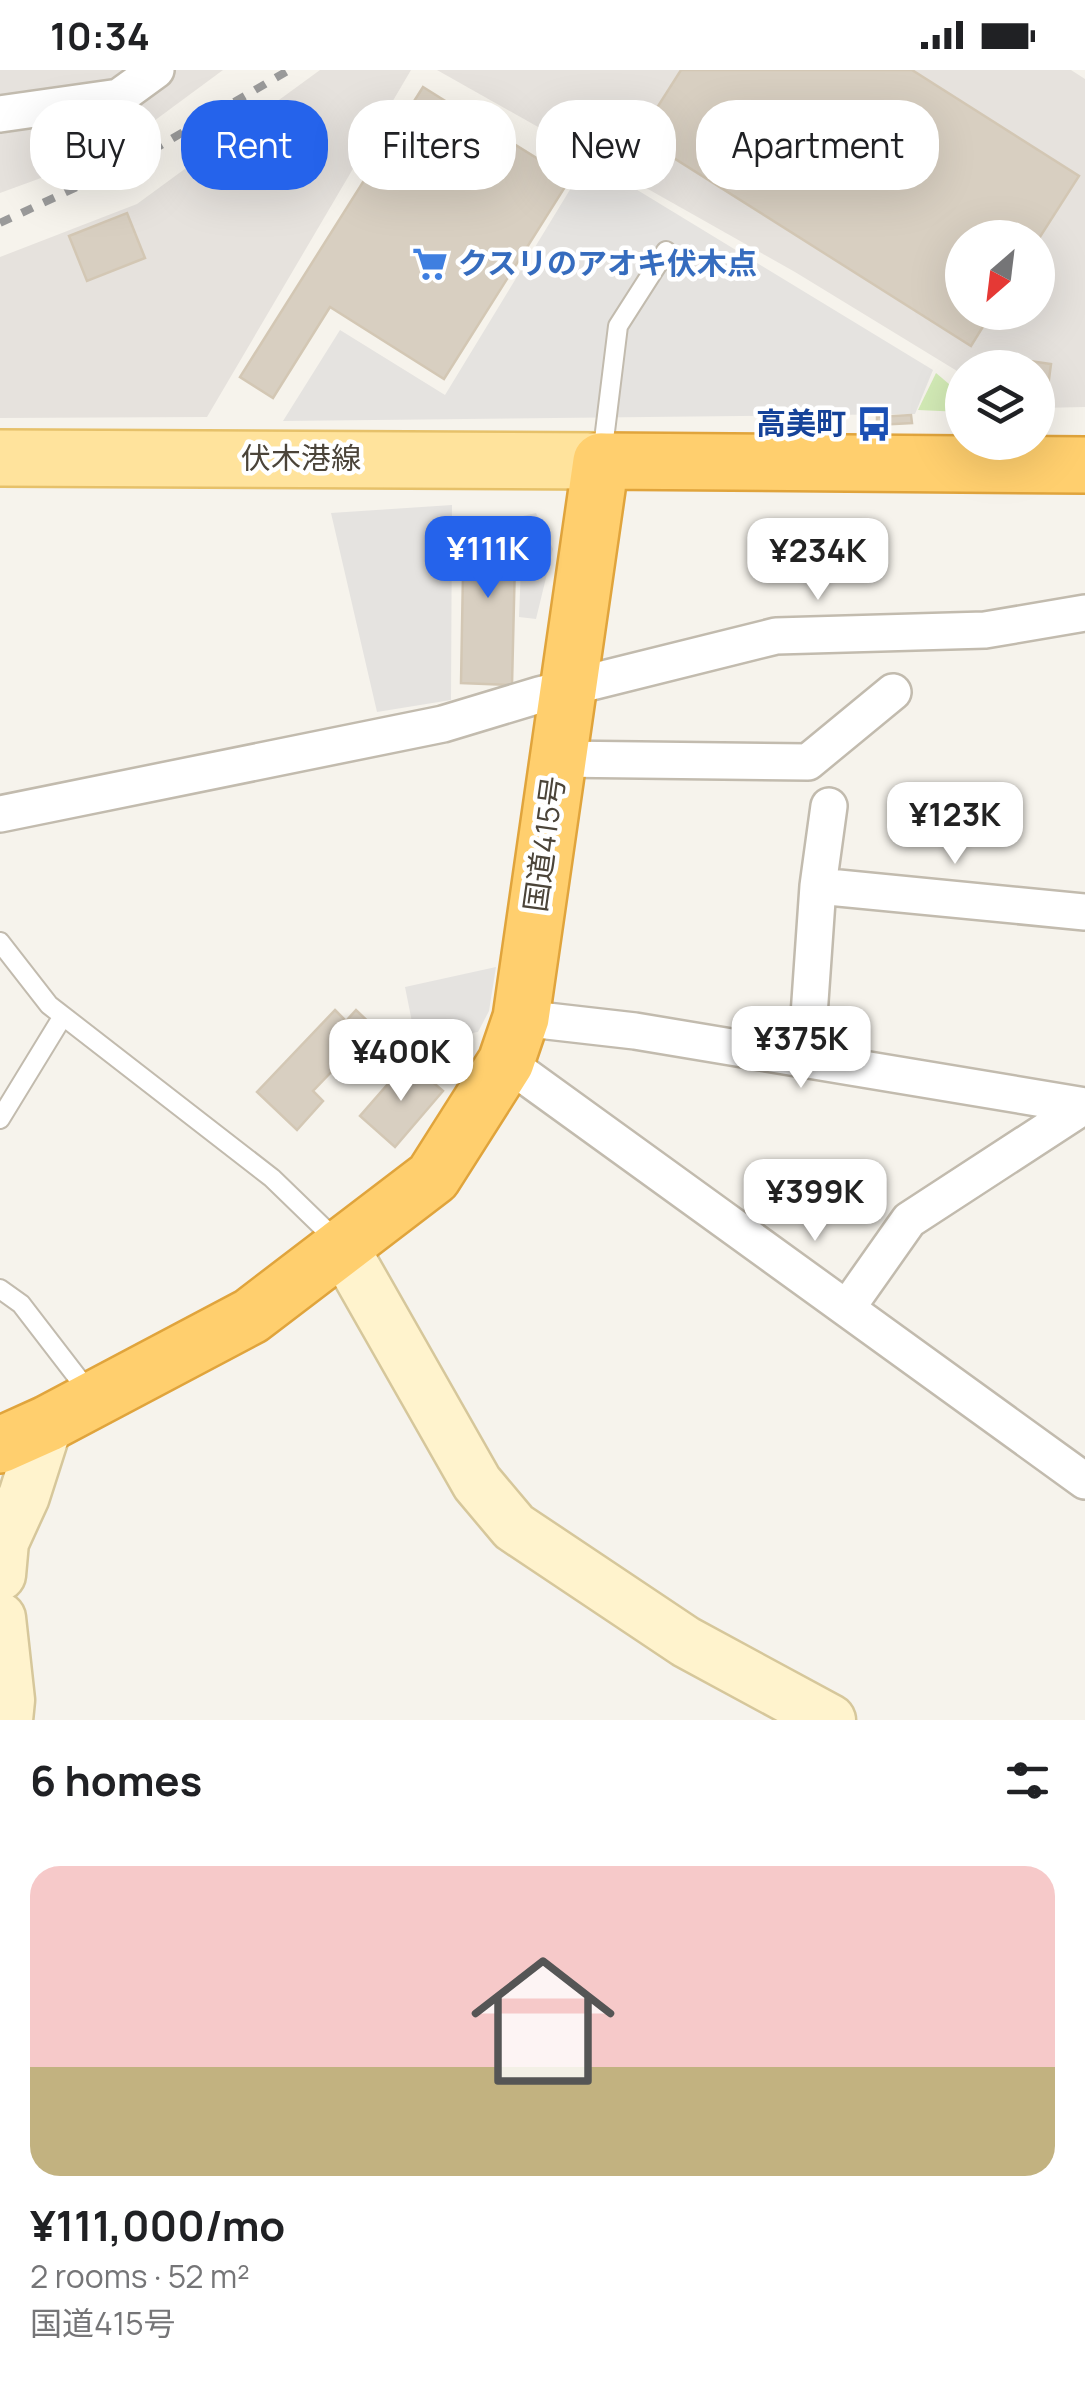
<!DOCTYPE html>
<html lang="en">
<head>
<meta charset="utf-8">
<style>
	body { margin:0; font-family:Manrope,"Noto Sans JP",sans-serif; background:#f6f6f6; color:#202124; height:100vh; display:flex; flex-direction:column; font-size:38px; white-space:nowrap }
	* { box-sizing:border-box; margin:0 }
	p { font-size:32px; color:#757577 }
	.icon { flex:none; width:55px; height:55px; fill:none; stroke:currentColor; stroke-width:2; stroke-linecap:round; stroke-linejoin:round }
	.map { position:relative; height:1650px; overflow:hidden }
	.drawer { display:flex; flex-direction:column; background:#fff; flex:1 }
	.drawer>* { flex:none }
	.guide { position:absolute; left:30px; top:30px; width:1025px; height:90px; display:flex; gap:20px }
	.needle { width:65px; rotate:208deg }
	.controls { position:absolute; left:945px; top:150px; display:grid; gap:20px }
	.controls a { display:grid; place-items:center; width:110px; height:110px; border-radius:50%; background:#fff; box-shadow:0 10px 40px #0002; font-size:50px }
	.price { position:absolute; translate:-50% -85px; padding:0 22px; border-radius:20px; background:#fff; color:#222; font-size:32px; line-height:65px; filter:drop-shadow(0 2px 5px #0008) }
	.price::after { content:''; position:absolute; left:50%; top:60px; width:30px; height:22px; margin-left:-15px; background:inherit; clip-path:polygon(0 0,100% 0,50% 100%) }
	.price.active { background:#2563eb; color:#fff }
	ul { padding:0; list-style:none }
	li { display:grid; align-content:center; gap:20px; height:530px; padding:0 30px }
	li span { display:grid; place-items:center; height:310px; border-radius:30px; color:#555 }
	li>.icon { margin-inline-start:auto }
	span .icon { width:180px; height:180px; fill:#fffc; stroke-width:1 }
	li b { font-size:42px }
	h2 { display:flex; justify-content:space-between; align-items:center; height:120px; padding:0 30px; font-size:42px }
	.pill { padding:0 35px; border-radius:40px; background:#fff; box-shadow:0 10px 40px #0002; font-size:35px; line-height:90px }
	.pill.active { background:#2563eb; color:#fff }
	.status { display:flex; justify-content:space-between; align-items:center; height:70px; padding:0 50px; background:#fff; direction:ltr }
	.status svg { height:28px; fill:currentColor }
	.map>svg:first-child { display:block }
	.industrial { fill:#e6e2dd; fill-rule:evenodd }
	.green { fill:#d2eab5 }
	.parking { fill:#e5e3e0 }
	.building { fill:#d8cfc1; stroke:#d3c7b4; stroke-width:2.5 }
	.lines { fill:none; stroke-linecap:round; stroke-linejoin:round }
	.lane-casing { stroke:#c2bbae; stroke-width:22 }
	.street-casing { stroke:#c2bbae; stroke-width:40 }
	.secondary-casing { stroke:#d6c79b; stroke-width:55 }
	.primary-casing { stroke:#e6c16a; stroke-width:60 }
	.highway-casing { stroke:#e0a43c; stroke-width:60 }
	.lane { stroke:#fff; stroke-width:18 }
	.street { stroke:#fff; stroke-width:35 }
	.secondary { stroke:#fff3cd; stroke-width:50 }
	.primary { stroke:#ffe39c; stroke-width:55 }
	.highway { stroke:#ffcf6e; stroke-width:55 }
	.rail { stroke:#9a9a9a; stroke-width:8; stroke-dasharray:12 12; stroke-linecap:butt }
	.labels { text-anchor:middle; stroke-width:9; stroke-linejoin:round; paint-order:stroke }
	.shop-label { font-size:30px; font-weight:bold; fill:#366cbe; stroke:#fff; text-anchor:start }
	.transit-label { font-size:30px; font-weight:bold; fill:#164399; stroke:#fff; text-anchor:end }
	.street-label { font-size:30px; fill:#4b4439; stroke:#fff }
</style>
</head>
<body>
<div class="status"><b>10:34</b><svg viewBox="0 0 49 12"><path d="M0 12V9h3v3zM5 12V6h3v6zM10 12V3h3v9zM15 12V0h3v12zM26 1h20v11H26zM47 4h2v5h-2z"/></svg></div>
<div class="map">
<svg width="1085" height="1650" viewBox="0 0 1085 1650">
	<rect width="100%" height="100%" fill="#f6f3ec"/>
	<!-- industrial -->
	<path class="industrial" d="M 0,0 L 223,0 L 112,82 L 0,123 Z
		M 320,0 L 411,0 L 207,347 L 0,348 L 0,187 L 137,134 Z
		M 437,0 L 1071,0 L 1085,9 L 1085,337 L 1038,338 L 1038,298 L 962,298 L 962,304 L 795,202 ZM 962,168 L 1038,168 L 1038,242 L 962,242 Z"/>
	<!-- green -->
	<path class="green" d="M 936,303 L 962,325 L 962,342 L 918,340 Z"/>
	<!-- parking -->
	<path class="parking" d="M 588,90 L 933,300 L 915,344 L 283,351 L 340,260 L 445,325 Z
		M 452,435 L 451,630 L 377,642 L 331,443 Z
		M 536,443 L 553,479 L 536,549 L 519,547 L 523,446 Z
		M 496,897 L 489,941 L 478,962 L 416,972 L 405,917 Z"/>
	<!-- building -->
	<path class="building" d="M 681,0 L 912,0 L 1079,106 L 1038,170 L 1038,168 L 962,168 L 962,242 L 992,242 L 971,276 L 639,66 Z
		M 423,17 L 570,109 L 444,309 L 330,237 L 273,328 L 240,307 Z
		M 127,143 L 145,188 L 87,211 L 69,166 Z
		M 1030,291 L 1051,294 L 1048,317 L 1038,316 L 1038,298 L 1029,298 Z
		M 911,345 L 912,353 L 877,355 L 877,347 Z
		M 464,448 L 516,449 L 512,615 L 461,613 Z
		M 335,940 L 346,951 L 356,940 L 378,961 L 341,1000 L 337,996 L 313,1021 L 323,1031 L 297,1060 L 257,1022 Z
		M 408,991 L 443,1021 L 395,1077 L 360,1046 Z"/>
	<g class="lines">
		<defs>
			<path id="lane" d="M 602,386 L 618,256 L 666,181
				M 0,872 L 49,935 L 272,1108 L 337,1171
				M 0,1049 L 63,946
				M 0,1219 L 21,1234 L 91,1325"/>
			<path id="street" d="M 0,44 L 119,27 L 156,0
				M 557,689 L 808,692 L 893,622
				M 0,744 L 443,654 L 539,625 L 776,566 L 985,560 L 1085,543
				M 818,816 L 1085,842
				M 521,948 L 635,961 L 1085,1036
				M 806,989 L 818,816 L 829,736
				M 506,992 L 1085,1411
				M 847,1238 L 909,1150 L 1084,1036"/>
			<path id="secondary" d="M 341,1174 L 477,1413 L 514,1457 L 686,1572 L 830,1650
				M 0,1505 L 3,1472 L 24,1426 L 47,1354
				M 0,1548 L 9,1630 L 7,1650"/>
			<path id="primary" d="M 0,388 L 601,391"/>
			<path id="highway" d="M 0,1375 L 47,1354 L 251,1246 L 433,1107 L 506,992 L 521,948 L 601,391 L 1085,395"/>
		</defs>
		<!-- lane casing -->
		<use href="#lane" class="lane-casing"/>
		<!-- street casing -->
		<use href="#street" class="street-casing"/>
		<!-- secondary casing -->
		<use href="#secondary" class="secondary-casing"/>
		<!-- primary casing -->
		<use href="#primary" class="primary-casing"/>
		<!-- highway casing -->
		<use href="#highway" class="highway-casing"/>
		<!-- lane -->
		<use href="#lane" class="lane"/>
		<!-- street -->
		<use href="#street" class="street"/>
		<!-- secondary -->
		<use href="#secondary" class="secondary"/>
		<!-- primary -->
		<use href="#primary" class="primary"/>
		<!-- highway -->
		<use href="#highway" class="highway"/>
		<!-- rail -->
		<path class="rail" d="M 0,153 L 139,88 L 289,0"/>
	</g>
	<!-- icons -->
	<defs>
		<symbol id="supermarket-bare" viewBox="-9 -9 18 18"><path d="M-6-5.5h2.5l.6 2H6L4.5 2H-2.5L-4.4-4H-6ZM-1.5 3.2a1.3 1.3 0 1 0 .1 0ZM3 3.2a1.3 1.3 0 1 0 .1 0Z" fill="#3f7fe0" stroke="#fff" stroke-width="2.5" paint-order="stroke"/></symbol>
		<symbol id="bus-bare" viewBox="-9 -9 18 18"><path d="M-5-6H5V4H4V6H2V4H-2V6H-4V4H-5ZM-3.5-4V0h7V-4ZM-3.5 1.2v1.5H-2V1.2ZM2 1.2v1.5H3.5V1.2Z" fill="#1a4fb4" stroke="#fff" stroke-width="2.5" paint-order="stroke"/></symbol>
	</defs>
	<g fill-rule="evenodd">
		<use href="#supermarket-bare" x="405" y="169" width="50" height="50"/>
		<use href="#bus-bare" x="849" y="329" width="50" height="50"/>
	</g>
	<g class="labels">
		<!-- shop labels -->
		<g class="shop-label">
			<text x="458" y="204">クスリのアオキ伏木点</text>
		</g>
		<!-- transit labels -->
		<g class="transit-label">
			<text x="846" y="364">高美町</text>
		</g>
		<!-- street labels -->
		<g class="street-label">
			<text x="301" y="399">伏木港線</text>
			<text transform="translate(545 774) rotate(-82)" y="10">国道415号</text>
		</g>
	</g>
</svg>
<div class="controls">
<a><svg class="needle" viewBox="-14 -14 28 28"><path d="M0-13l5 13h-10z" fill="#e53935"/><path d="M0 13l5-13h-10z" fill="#757577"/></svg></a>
<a><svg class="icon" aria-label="layers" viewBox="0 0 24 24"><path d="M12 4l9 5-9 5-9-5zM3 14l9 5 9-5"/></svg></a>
</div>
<b class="price active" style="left:488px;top:531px">¥111K</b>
<b class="price" style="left:818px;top:533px">¥234K</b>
<b class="price" style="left:955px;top:797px">¥123K</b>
<b class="price" style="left:801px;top:1021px">¥375K</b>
<b class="price" style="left:401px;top:1034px">¥400K</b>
<b class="price" style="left:815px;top:1174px">¥399K</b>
<div class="guide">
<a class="pill">Buy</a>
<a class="pill active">Rent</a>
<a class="pill">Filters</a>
<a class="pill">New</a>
<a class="pill">Apartment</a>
</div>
</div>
<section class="drawer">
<h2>6 homes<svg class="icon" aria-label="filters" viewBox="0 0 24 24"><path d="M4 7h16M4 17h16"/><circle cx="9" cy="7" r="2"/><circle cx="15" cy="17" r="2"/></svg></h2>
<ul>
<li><span style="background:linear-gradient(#f6c9c9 65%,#c2b280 0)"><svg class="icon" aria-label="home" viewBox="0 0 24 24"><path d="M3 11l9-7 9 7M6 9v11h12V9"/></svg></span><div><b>¥111,000/mo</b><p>2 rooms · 52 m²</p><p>国道415号</p></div></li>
</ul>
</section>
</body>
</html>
